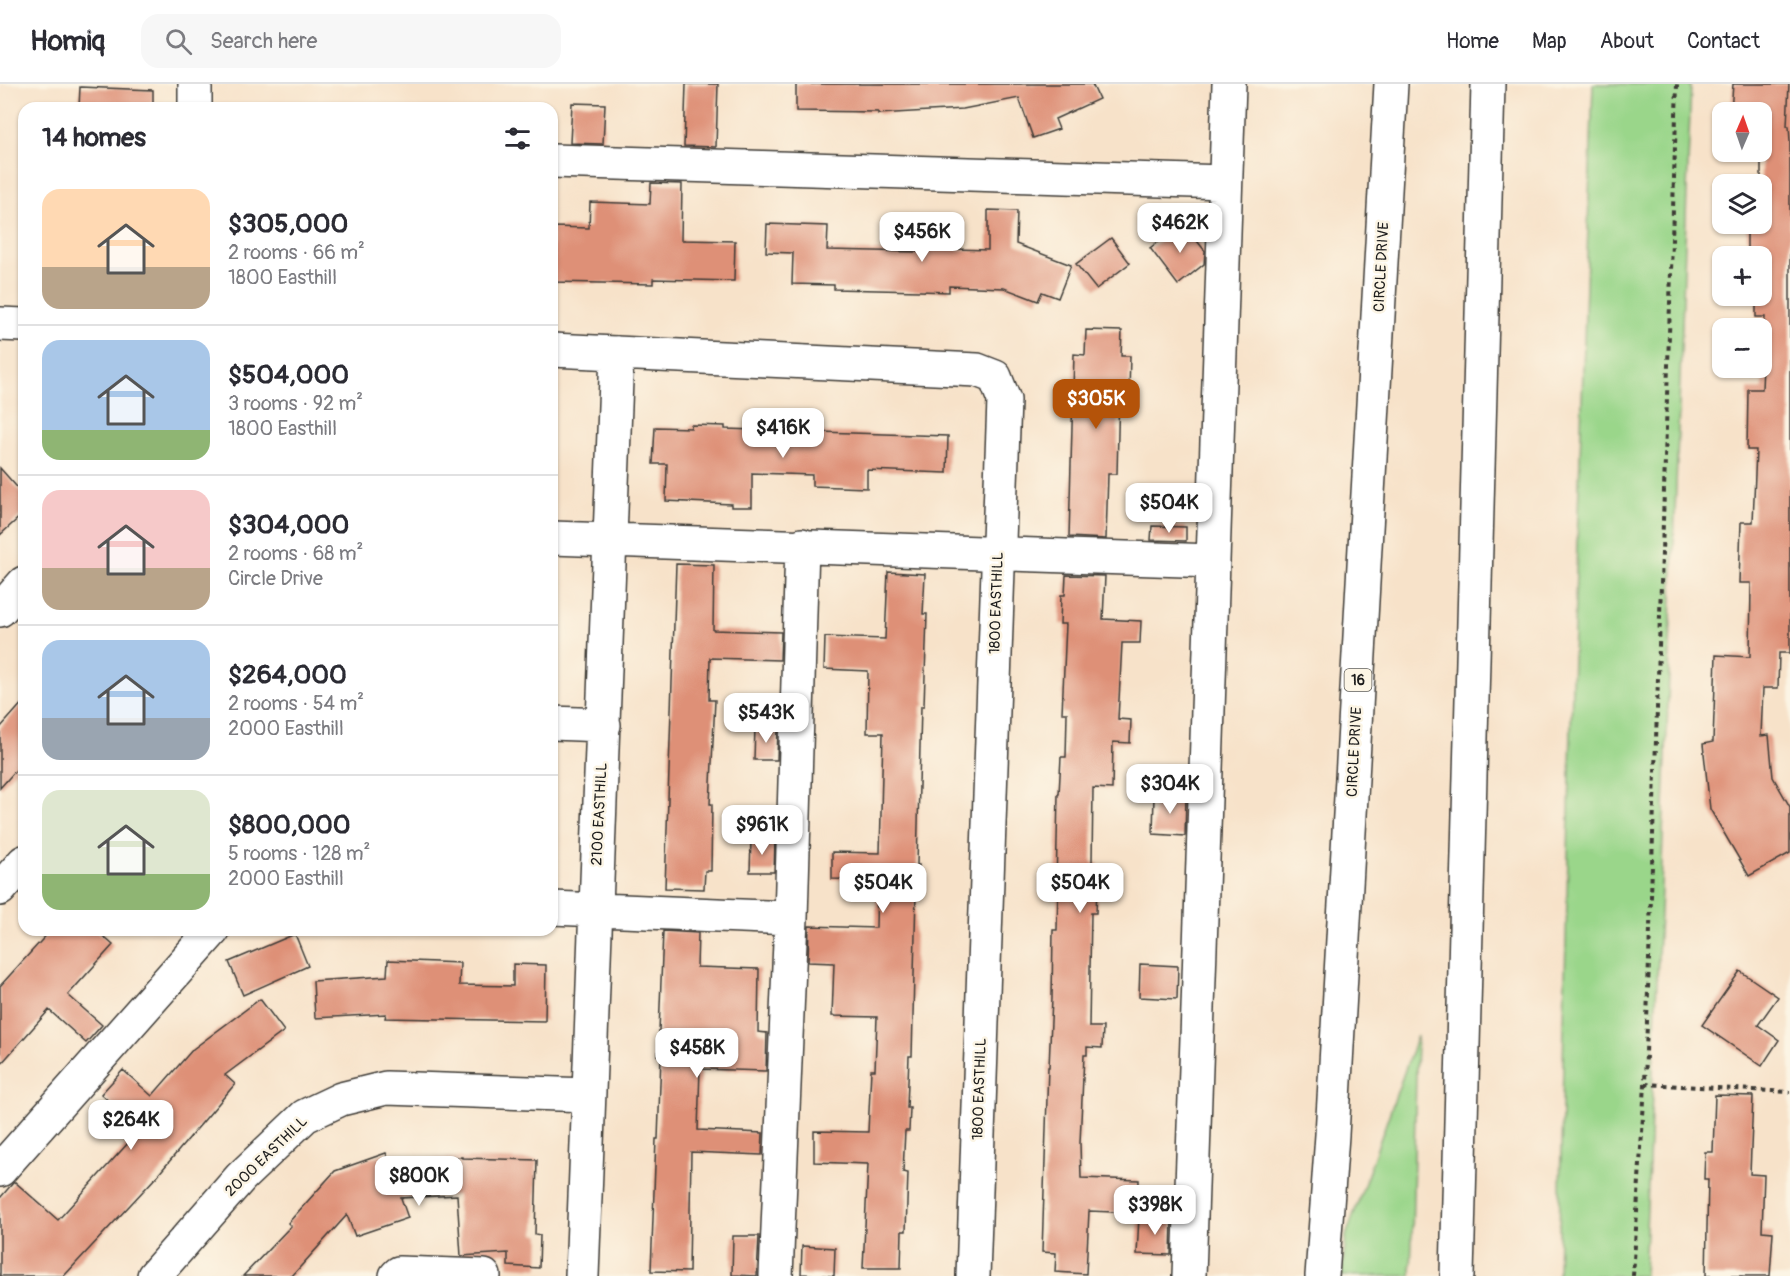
<!DOCTYPE html>
<html lang="en">
<head>
<meta charset="utf-8">
<style>
	body { margin:0; font-family:Pangolin,sans-serif; background:#f7f7f7; color:#2b2b33; height:100vh; display:flex; flex-direction:column; font-size:22px; white-space:nowrap }
	* { box-sizing:border-box; margin:0 }
	p { font-size:20px; color:#7c7c81 }
	.icon { flex:none; width:33px; height:33px; fill:none; stroke:currentColor; stroke-width:2; stroke-linecap:round; stroke-linejoin:round }
	.map { position:relative; flex:1; overflow:hidden }
	.panel { position:absolute; left:18px; top:18px; width:540px; height:834px; display:flex; flex-direction:column; background:#fff; border-radius:18px; box-shadow:0 2px 4px #0004 }
	.panel>* { flex:none }
	.needle { width:39px; rotate:2deg }
	.controls { position:absolute; left:1712px; top:18px; display:grid; gap:12px }
	.controls a { display:grid; place-items:center; width:60px; height:60px; border-radius:12px; background:#fff; box-shadow:0 2px 4px #0004; font-size:30px }
	.price { position:absolute; translate:-50% -51px; padding:0 14px; border-radius:12px; background:#fff; color:#222; font-size:20px; line-height:39px; filter:drop-shadow(0 2px 3px #0008) }
	.price::after { content:''; position:absolute; left:50%; top:36px; width:18px; height:14px; margin-left:-9px; background:inherit; clip-path:polygon(0 0,100% 0,50% 100%) }
	.price.active { background:#b45309; color:#fff }
	ul { padding:0; list-style:none }
	li { display:flex; align-items:center; gap:18px; height:150px; padding:0 24px }
	li+li { border-top:2px solid #e1e1e2 }
	li span { display:grid; place-items:center; flex:none; width:168px; height:120px; border-radius:18px; color:#555 }
	li>.icon { margin-inline-start:auto }
	span .icon { width:72px; height:72px; fill:#fffc; stroke-width:1 }
	li b { font-size:26px }
	h2 { display:flex; justify-content:space-between; align-items:center; height:72px; padding:0 24px; font-size:26px }
	header { display:flex; align-items:center; gap:36px; box-sizing:border-box; height:84px; padding:0 30px; background:#fff; border-bottom:2px solid #e1e1e2 }
	header strong { font-size:28px }
	nav { display:flex; gap:33px; margin-inline-start:auto; font-size:21px }
	.search { width:420px; height:54px; background:#f7f7f7; display:flex; align-items:center; gap:15px; box-sizing:border-box; padding:0 21px; border-radius:18px; color:#7c7c81; font-size:22px }
	.map>svg:first-child { display:block }
	.green { fill:#9ad68a; stroke:#5b7953; stroke-width:1.5 }
	.building { fill:#de9077 }
	.lines { fill:none; stroke-linecap:round; stroke-linejoin:round }
	.minor-casing { stroke:#3d3a36; stroke-width:36 }
	.highway-casing { stroke:#3d3a36; stroke-width:36 }
	.path { stroke:#3d3a36; stroke-width:4; stroke-dasharray:4.5 4.5; stroke-linecap:butt }
	.minor { stroke:#fff; stroke-width:33 }
	.highway { stroke:#fff; stroke-width:33 }
	.labels { text-anchor:middle; stroke-width:5; stroke-linejoin:round; paint-order:stroke }
	.shield { fill:#fcf5e5; stroke:#5f5d58; stroke-width:1.5 }
	.shield-label { font-size:14px; font-weight:bold; fill:#1c1c1c }
	.street-label { font-size:15px; fill:#1c1c1c; stroke:#fcf5e5 }
</style>
</head>
<body>
<header>
<strong>Homiq</strong>
<div class="search"><svg class="icon" aria-label="search" viewBox="0 0 24 24"><circle cx="10" cy="10" r="6"/><path d="M15 15l6 6"/></svg>Search here</div>
<nav><a>Home</a><a>Map</a><a>About</a><a>Contact</a></nav>
</header>
<div class="map">
<svg width="1790" height="1192" viewBox="0 0 1790 1192">
	<rect width="100%" height="100%" fill="#fcf5e5"/>
	<filter id="ink" filterUnits="userSpaceOnUse"><feTurbulence type="fractalNoise" baseFrequency=".0167" numOctaves="2"/><feDisplacementMap in="SourceGraphic" scale="12" xChannelSelector="R" yChannelSelector="G"/><feConvolveMatrix kernelMatrix="1 2 1 2 8 2 1 2 1" color-interpolation-filters="sRGB"/></filter>
	<filter id="wash" filterUnits="userSpaceOnUse"><feTurbulence type="fractalNoise" baseFrequency=".008" numOctaves="4" result="noise"/><feDisplacementMap in="SourceGraphic" scale="24" xChannelSelector="R" yChannelSelector="G"/><feGaussianBlur stdDeviation="1.35" result="paint"/><feColorMatrix in="noise" values="0 0 0 0 0 0 0 0 0 0 0 0 0 0 0 0 0 1.4 0 .05"/><feComposite in="paint" operator="in"/></filter>
	<g filter="url(#wash)">
		<rect width="100%" height="100%" fill="#f7e2c9"/>
		<!-- green -->
		<path class="green" d="M 1593,0 L 1691,0 L 1661,805 L 1644,1192 L 1558,1192 L 1572,603 Z
			M 1417,952 L 1411,1192 L 1342,1192 L 1346,1152 Z"/>
		<g id="blocks">
			<!-- building -->
			<path class="building" d="M 686,0 L 718,0 L 716,63 L 684,62 Z
				M 796,0 L 1092,0 L 1099,15 L 1055,35 L 1059,45 L 1033,54 L 1019,14 L 963,25 L 878,30 L 878,28 L 796,27 Z
				M 1733,0 L 1789,0 L 1787,42 L 1789,42 L 1790,57 L 1790,569 L 1779,569 L 1778,604 L 1763,604 L 1761,652 L 1769,651 L 1773,693 L 1790,723 L 1790,769 L 1749,792 L 1710,725 L 1703,660 L 1713,658 L 1716,571 L 1750,573 L 1751,499 L 1739,499 L 1741,438 L 1753,438 L 1756,366 L 1747,366 L 1748,305 L 1762,305 L 1765,233 L 1756,233 L 1756,212 L 1761,212 L 1761,172 L 1747,172 L 1747,140 L 1761,140 L 1761,28 L 1731,28 Z
				M 80,3 L 153,6 L 153,24 L 79,24 Z
				M 572,19 L 605,20 L 603,60 L 570,59 Z
				M 651,99 L 682,100 L 681,156 L 735,157 L 734,197 L 653,195 L 653,200 L 552,198 L 552,143 L 589,144 L 590,118 L 650,120 Z
				M 988,126 L 1017,127 L 1016,160 L 1071,181 L 1058,214 L 1042,208 L 1038,217 L 1004,204 L 949,202 L 949,208 L 920,207 L 834,205 L 834,201 L 792,200 L 793,169 L 766,168 L 767,140 L 828,142 L 827,166 L 921,168 L 921,164 L 988,166 Z
				M 1183,139 L 1205,167 L 1204,180 L 1178,201 L 1150,164 Z
				M 1111,154 L 1130,179 L 1096,205 L 1076,180 Z
				M 1086,246 L 1122,247 L 1121,272 L 1130,272 L 1129,308 L 1119,307 L 1117,390 L 1108,390 L 1106,455 L 1069,453 L 1074,270 L 1085,271 Z
				M 691,341 L 725,342 L 725,345 L 948,352 L 947,389 L 867,386 L 867,404 L 812,402 L 812,391 L 752,389 L 752,423 L 731,423 L 731,420 L 666,417 L 667,380 L 653,380 L 655,343 L 691,344 Z
				M 0,384 L 24,411 L 24,429 L 0,451 Z
				M 1152,442 L 1186,443 L 1186,457 L 1151,456 Z
				M 676,480 L 714,481 L 713,546 L 781,548 L 780,576 L 710,574 L 709,616 L 715,616 L 710,720 L 712,720 L 711,787 L 705,787 L 704,805 L 665,804 Z
				M 888,488 L 925,490 L 923,530 L 927,530 L 924,622 L 921,622 L 917,781 L 919,781 L 918,810 L 916,809 L 912,972 L 909,972 L 907,1024 L 910,1024 L 909,1047 L 905,1047 L 903,1088 L 908,1089 L 906,1147 L 902,1147 L 901,1184 L 863,1184 L 868,1080 L 814,1078 L 814,1047 L 868,1048 L 871,986 L 875,986 L 877,933 L 832,932 L 834,879 L 808,878 L 809,842 L 876,844 L 877,796 L 832,795 L 832,768 L 880,769 L 883,649 L 867,649 L 868,587 L 824,585 L 825,553 L 885,555 Z
				M 1066,491 L 1105,492 L 1103,535 L 1141,537 L 1140,559 L 1122,559 L 1118,635 L 1131,636 L 1130,659 L 1113,658 L 1112,705 L 1093,704 L 1092,779 L 1098,779 L 1096,829 L 1091,829 L 1089,943 L 1103,943 L 1102,964 L 1087,963 L 1087,971 L 1084,971 L 1080,1059 L 1081,1094 L 1139,1096 L 1138,1129 L 1089,1127 L 1086,1190 L 1055,1188 L 1056,1169 L 1042,1168 L 1048,983 L 1049,983 L 1052,914 L 1053,846 L 1057,846 L 1058,803 L 1056,803 L 1058,710 L 1059,710 L 1061,673 L 1066,673 L 1067,629 L 1062,629 L 1066,540 L 1060,540 L 1061,511 L 1065,511 Z
				M 24,617 L 24,677 L 0,704 L 0,644 Z
				M 755,643 L 778,643 L 777,676 L 754,676 Z
				M 1154,711 L 1186,712 L 1185,752 L 1153,750 Z
				M 751,755 L 775,755 L 774,788 L 750,788 Z
				M 51,846 L 96,846 L 113,861 L 68,911 L 102,941 L 86,959 L 49,926 L 0,981 L 0,902 Z
				M 663,847 L 698,849 L 697,883 L 759,885 L 758,948 L 767,949 L 766,987 L 700,985 L 698,1046 L 763,1049 L 762,1071 L 691,1068 L 689,1188 L 651,1187 L 656,1055 L 658,1055 L 661,972 L 658,972 Z
				M 295,850 L 308,882 L 243,911 L 229,878 Z
				M 388,876 L 460,879 L 459,901 L 513,902 L 513,880 L 546,881 L 545,937 L 385,934 L 386,930 L 315,934 L 313,897 L 387,892 Z
				M 1140,880 L 1178,882 L 1177,915 L 1139,913 Z
				M 1740,887 L 1778,913 L 1758,941 L 1779,956 L 1762,982 L 1702,941 Z
				M 260,915 L 284,947 L 225,991 L 235,1000 L 157,1092 L 64,1192 L 0,1192 L 0,1114 L 13,1099 L 15,1098 L 58,1136 L 140,1046 L 101,1010 L 123,986 L 152,1012 L 193,965 Z
				M 1715,1011 L 1753,1012 L 1750,1090 L 1764,1091 L 1762,1147 L 1773,1148 L 1770,1192 L 1706,1192 L 1708,1095 L 1704,1095 L 1705,1068 L 1713,1068 Z
				M 386,1069 L 389,1077 L 462,1073 L 462,1074 L 537,1076 L 535,1150 L 540,1151 L 539,1184 L 508,1182 L 508,1169 L 461,1172 L 457,1111 L 401,1114 L 408,1134 L 355,1152 L 347,1131 L 292,1192 L 243,1192 L 291,1142 L 288,1139 L 335,1087 Z
				M 1139,1133 L 1172,1134 L 1171,1171 L 1137,1170 Z
				M 733,1152 L 759,1152 L 757,1192 L 732,1191 Z
				M 802,1162 L 835,1164 L 834,1192 L 801,1190 Z"/>
		</g>
	</g>
	<g filter="url(#ink)">
		<use href="#blocks" fill-opacity="0" stroke="#3d3a36" stroke-width="1.5"/>
		<g class="lines">
			<defs>
				<path id="minor" d="M 195,24 L 195,0
					M 552,77 L 1225,98
					M 0,240 L 24,241
					M 552,266 L 977,286 L 995,293 L 1004,316 L 973,1192
					M 552,454 L 1213,477
					M 0,526 L 24,499
					M 552,639 L 604,641
					M 0,805 L 24,778
					M 552,824 L 791,834
					M 0,1086 L 213,846
					M 154,1192 L 241,1093 L 305,1032 L 341,1015 L 386,1004 L 588,1011
					M 396,1192 L 399,1189 L 484,1192
					M 582,1192 L 617,269
					M 776,1192 L 791,834 L 802,461
					M 1189,1192 L 1229,0"/>
				<path id="highway" d="M 1322,1192 L 1332,1051 L 1391,0
					M 1457,1192 L 1488,0"/>
			</defs>
			<!-- minor casing -->
			<use href="#minor" class="minor-casing"/>
			<!-- highway casing -->
			<use href="#highway" class="highway-casing"/>
			<!-- path -->
			<path class="path" d="M 1645,1000 L 1790,1008
				M 1633,1192 L 1645,1000 L 1677,0"/>
			<!-- minor -->
			<use href="#minor" class="minor"/>
			<!-- highway -->
			<use href="#highway" class="highway"/>
		</g>
	</g>
	<g class="labels">
		<!-- shield labels -->
		<rect class="shield" x="1344.5" y="585" width="27" height="22" rx="4.5"/>
		<g class="shield-label">
			<text x="1358" y="601">16</text>
		</g>
		<!-- street labels -->
		<g class="street-label">
			<text transform="translate(1381 183) rotate(-87)" y="5">CIRCLE DRIVE</text>
			<text transform="translate(996 519) rotate(-88)" y="5">1800 EASTHILL</text>
			<text transform="translate(1354 668) rotate(-87)" y="5">CIRCLE DRIVE</text>
			<text transform="translate(599 730) rotate(-87)" y="5">2100 EASTHILL</text>
			<text transform="translate(979 1005) rotate(-88)" y="5">1800 EASTHILL</text>
			<text transform="translate(266 1072) rotate(-44)" y="5">2000 EASTHILL</text>
		</g>
	</g>
</svg>
<div class="controls">
<a><svg class="needle" viewBox="-14 -14 28 28"><path d="M0-13l5 13h-10z" fill="#e53935"/><path d="M0 13l5-13h-10z" fill="#7c7c81"/></svg></a>
<a><svg class="icon" aria-label="layers" viewBox="0 0 24 24"><path d="M12 4l9 5-9 5-9-5zM3 14l9 5 9-5"/></svg></a>
<a>+</a>
<a>−</a>
</div>
<b class="price" style="left:1180px;top:170px">$462K</b>
<b class="price" style="left:922px;top:179px">$456K</b>
<b class="price active" style="left:1096px;top:346px">$305K</b>
<b class="price" style="left:783px;top:375px">$416K</b>
<b class="price" style="left:1169px;top:450px">$504K</b>
<b class="price" style="left:766px;top:660px">$543K</b>
<b class="price" style="left:1170px;top:731px">$304K</b>
<b class="price" style="left:762px;top:772px">$961K</b>
<b class="price" style="left:883px;top:830px">$504K</b>
<b class="price" style="left:1080px;top:830px">$504K</b>
<b class="price" style="left:697px;top:995px">$458K</b>
<b class="price" style="left:131px;top:1067px">$264K</b>
<b class="price" style="left:419px;top:1123px">$800K</b>
<b class="price" style="left:1155px;top:1152px">$398K</b>
<section class="panel">
<h2>14 homes<svg class="icon" aria-label="filters" viewBox="0 0 24 24"><path d="M4 7h16M4 17h16"/><circle cx="9" cy="7" r="2"/><circle cx="15" cy="17" r="2"/></svg></h2>
<ul>
<li><span style="background:linear-gradient(#ffd9b3 65%,#b9a48a 0)"><svg class="icon" aria-label="home" viewBox="0 0 24 24"><path d="M3 11l9-7 9 7M6 9v11h12V9"/></svg></span><div><b>$305,000</b><p>2 rooms · 66 m²</p><p>1800 Easthill</p></div></li>
<li><span style="background:linear-gradient(#a9c7e8 75%,#8fb573 0)"><svg class="icon" aria-label="home" viewBox="0 0 24 24"><path d="M3 11l9-7 9 7M6 9v11h12V9"/></svg></span><div><b>$504,000</b><p>3 rooms · 92 m²</p><p>1800 Easthill</p></div></li>
<li><span style="background:linear-gradient(#f6c9c9 65%,#b9a48a 0)"><svg class="icon" aria-label="home" viewBox="0 0 24 24"><path d="M3 11l9-7 9 7M6 9v11h12V9"/></svg></span><div><b>$304,000</b><p>2 rooms · 68 m²</p><p>Circle Drive</p></div></li>
<li><span style="background:linear-gradient(#a9c7e8 65%,#9aa5b1 0)"><svg class="icon" aria-label="home" viewBox="0 0 24 24"><path d="M3 11l9-7 9 7M6 9v11h12V9"/></svg></span><div><b>$264,000</b><p>2 rooms · 54 m²</p><p>2000 Easthill</p></div></li>
<li><span style="background:linear-gradient(#dfe7d0 70%,#8fb573 0)"><svg class="icon" aria-label="home" viewBox="0 0 24 24"><path d="M3 11l9-7 9 7M6 9v11h12V9"/></svg></span><div><b>$800,000</b><p>5 rooms · 128 m²</p><p>2000 Easthill</p></div></li>
</ul>
</section>
</div>
</body>
</html>
